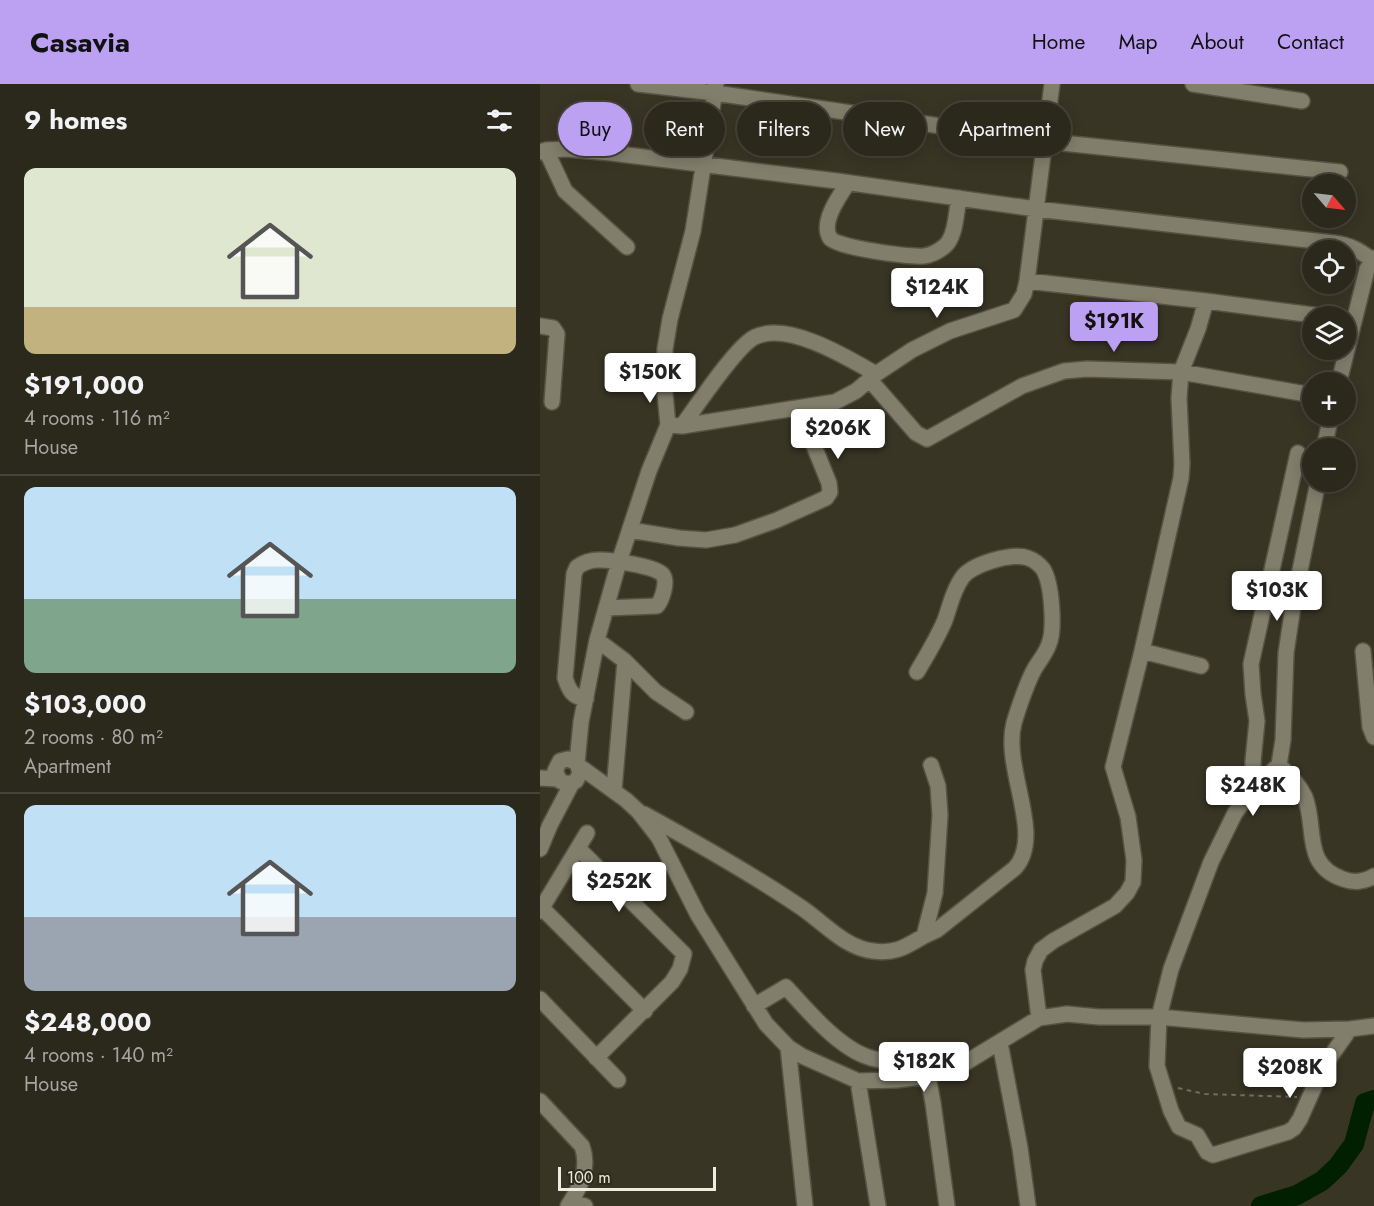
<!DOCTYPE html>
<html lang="en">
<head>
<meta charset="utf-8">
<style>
	body { margin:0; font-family:Jost,sans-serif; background:#373429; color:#f1f3f6; height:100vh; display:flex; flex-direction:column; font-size:22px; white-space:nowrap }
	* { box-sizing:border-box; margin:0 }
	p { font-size:20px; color:#a6a6a3 }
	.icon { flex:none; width:33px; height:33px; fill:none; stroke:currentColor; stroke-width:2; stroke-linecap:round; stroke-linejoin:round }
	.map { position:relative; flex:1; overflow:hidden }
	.sheet { display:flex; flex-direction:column; background:#2b281c; width:540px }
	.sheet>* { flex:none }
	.top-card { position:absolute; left:18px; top:18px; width:570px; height:54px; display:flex; gap:12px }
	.needle { width:39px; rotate:118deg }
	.fabs { position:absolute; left:762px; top:90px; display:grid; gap:12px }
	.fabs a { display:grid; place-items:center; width:54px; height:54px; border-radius:50%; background:#2b281c; box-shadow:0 3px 15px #0003,0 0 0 2px #47443b; font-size:30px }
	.scale { position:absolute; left:18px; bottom:15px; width:158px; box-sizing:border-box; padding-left:6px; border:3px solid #eeece2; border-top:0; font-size:16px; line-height:21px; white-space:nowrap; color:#eeece2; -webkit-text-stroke:4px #2f2b1b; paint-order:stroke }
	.price { position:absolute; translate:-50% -51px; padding:0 14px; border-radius:6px; background:#fff; color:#222; font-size:20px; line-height:39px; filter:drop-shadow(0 2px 3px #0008) }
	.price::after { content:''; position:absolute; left:50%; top:36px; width:18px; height:14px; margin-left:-9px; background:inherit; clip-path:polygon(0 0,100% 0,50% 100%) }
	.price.active { background:#bca0f2; color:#111 }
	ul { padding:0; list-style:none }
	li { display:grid; align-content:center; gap:12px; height:318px; padding:0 24px }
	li+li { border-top:2px solid #47443b }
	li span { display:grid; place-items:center; height:186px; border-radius:12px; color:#555 }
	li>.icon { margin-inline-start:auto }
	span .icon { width:108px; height:108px; fill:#fffc; stroke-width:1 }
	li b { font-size:26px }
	h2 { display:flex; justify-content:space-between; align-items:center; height:72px; padding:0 24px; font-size:26px }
	.tag { padding:0 21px; border-radius:27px; background:#2b281c; box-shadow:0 3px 15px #0003,0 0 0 2px #47443b; font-size:21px; line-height:54px }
	.tag.active { background:#bca0f2; color:#111 }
	header { display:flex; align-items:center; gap:36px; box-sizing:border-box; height:84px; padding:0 30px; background:#bca0f2; color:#111 }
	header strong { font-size:28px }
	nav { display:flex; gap:33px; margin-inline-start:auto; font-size:21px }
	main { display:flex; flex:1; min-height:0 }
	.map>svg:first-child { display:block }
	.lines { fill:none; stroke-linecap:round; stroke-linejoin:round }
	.river { stroke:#012001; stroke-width:20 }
	.minor-casing { stroke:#565344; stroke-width:18 }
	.path { stroke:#716e60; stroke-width:2; stroke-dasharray:4.5 4.5; stroke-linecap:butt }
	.minor { stroke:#827e6c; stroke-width:15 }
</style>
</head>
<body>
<header>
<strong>Casavia</strong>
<nav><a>Home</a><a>Map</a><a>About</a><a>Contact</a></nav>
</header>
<main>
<section class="sheet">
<h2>9 homes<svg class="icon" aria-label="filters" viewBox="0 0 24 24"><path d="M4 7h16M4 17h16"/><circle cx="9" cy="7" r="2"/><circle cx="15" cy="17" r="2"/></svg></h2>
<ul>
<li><span style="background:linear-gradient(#dfe7d0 75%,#c2b280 0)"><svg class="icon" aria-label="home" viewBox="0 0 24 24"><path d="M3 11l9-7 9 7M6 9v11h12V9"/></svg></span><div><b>$191,000</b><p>4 rooms · 116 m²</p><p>House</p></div></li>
<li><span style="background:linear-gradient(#bfe0f5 60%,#7fa58c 0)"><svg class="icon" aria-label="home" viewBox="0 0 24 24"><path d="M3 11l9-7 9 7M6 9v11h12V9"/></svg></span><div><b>$103,000</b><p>2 rooms · 80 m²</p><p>Apartment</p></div></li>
<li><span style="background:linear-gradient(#bfe0f5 60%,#9aa5b1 0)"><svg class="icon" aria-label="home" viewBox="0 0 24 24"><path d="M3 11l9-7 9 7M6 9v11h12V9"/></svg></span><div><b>$248,000</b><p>4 rooms · 140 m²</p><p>House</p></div></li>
</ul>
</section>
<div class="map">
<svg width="834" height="1122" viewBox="0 0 834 1122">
	<rect width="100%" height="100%" fill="#393525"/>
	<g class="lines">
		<!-- river -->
		<path class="river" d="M 721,1122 L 757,1111 L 782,1097 L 798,1082 L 814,1060 L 825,1019 L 834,1016"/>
		<defs>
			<path id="minor" d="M 98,0 L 175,9 L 503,57 L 800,88
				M 653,0 L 762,17
				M 6,66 L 25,107 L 87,163
				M 0,68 L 6,66 L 27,65 L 71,69 L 297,97 L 496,125 L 794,159 C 810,161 819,166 832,176
				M 308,99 C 300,111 280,138 290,154 C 297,164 370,173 384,172 C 392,171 399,167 405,162 C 416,152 416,128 419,114
				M 487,197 L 666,217 L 781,232
				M 0,242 L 13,244 L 17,250 L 12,318
				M 329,295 L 376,349 L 387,355 L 482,302 L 524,287 L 547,285 L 641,288 L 772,311
				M 799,298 L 827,185 L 834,174
				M 128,341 L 142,342 L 295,318 L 316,307 L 336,290 L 372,266 L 410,247 L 474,226 L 484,210 L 487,197 L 512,0
				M 142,342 C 156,323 197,261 215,253 C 248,237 308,274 336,290
				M 784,364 L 791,332
				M 90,446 L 139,454 L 166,456 L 195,451 L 237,436 L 286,414 L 290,408 L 289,399 L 259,325
				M 57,556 L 85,577 L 116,608 L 146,628
				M 602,567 L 661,582
				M 823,567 L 830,643 L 834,653
				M 377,588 C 387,571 397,555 405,536 C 410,522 413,506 422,494 C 431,480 473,468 488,474 C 494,476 499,480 503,485 C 512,499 515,545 509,560 C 506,569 500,576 495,584 C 488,596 478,625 474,639 C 462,684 505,751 475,784 L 397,846 L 384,852
				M 46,615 C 32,613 29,606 25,594 L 34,490 L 37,483 C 44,478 52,476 59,476 C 71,476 117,482 123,491 C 128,498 122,516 117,522 L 66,524
				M 37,679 L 28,675 L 20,677 L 15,687 L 20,697 L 28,700 L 36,697 L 40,689 L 37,679 L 41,638 L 57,556 L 79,478 L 109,387 L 128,341 L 124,299 L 125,265 L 130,235 L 153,147 L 176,0
				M 739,681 L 743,656 L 746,569 L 754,516 L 778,398
				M 39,682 L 86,716 L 98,727 L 119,754 L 158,831 L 226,940 L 248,963 L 262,972 L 318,997 L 356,996 L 388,992 L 425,979 L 499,934 L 527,930 L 559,933 L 619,933 L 763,946 L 810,945 L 834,942
				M 0,694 L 17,695
				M 713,705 L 713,677 L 717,637 L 713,610 L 711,580 L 758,369
				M 74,706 L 85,577
				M 104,730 C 157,759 212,790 262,824 C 284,839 305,864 333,867 C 356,870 365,863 384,852 L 395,809 L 400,731 L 398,702 L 391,681
				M 38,764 L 144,870 L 140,885 L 132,898 L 56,974
				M 0,765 L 10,741 L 32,699
				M 2,824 L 105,927
				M 0,827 L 47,749
				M 0,915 L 78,996
				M 214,922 L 246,903 C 267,926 298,963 328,973 C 336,976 347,977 356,978
				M 499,934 L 493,886 L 495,877 L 501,866 L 513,857 L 575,822 L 587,809 L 593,798 L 594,776 L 588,733 L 573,683 L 602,567 L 641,394 L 642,380 L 639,314 L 641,288 L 658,245 L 666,217
				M 810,945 L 783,983 L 760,1035 L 754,1044 L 748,1048 L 673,1071 L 667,1068 L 657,1051 L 639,1043 L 631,1027 L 617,982 L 619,933 L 631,885 L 671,778 L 695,729 L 713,705 L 739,681 C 749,691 759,700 765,713 C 777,744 762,781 803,795 C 813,799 825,798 834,792
				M 460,959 L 480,1064 L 488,1122
				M 248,963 L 265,1122
				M 388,992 L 393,1019 L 407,1122
				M 318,997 L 338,1122
				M 0,1017 L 42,1062 C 50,1084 40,1104 28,1122
				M 31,1117 L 45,1122"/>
		</defs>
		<!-- minor casing -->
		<use href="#minor" class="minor-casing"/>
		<!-- path -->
		<path class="path" d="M 638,1004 L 665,1010 L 757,1013"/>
		<!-- minor -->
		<use href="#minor" class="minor"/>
	</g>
</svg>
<div class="fabs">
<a><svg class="needle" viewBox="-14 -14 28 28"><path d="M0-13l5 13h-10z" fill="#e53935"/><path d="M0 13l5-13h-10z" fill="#a6a6a3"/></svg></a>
<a><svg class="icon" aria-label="locate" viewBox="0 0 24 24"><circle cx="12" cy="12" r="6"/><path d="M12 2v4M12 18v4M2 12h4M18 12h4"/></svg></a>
<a><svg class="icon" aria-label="layers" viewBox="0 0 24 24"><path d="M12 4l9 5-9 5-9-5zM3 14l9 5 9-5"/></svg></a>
<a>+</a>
<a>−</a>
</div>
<div class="scale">100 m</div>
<b class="price" style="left:397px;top:235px">$124K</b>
<b class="price active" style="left:574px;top:269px">$191K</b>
<b class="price" style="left:110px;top:320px">$150K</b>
<b class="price" style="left:298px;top:376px">$206K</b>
<b class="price" style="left:737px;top:538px">$103K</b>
<b class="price" style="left:713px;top:733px">$248K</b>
<b class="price" style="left:79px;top:829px">$252K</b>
<b class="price" style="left:384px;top:1009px">$182K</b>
<b class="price" style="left:750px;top:1015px">$208K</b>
<div class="top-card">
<a class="tag active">Buy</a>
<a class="tag">Rent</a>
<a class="tag">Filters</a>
<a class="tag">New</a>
<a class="tag">Apartment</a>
</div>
</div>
</main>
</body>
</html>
